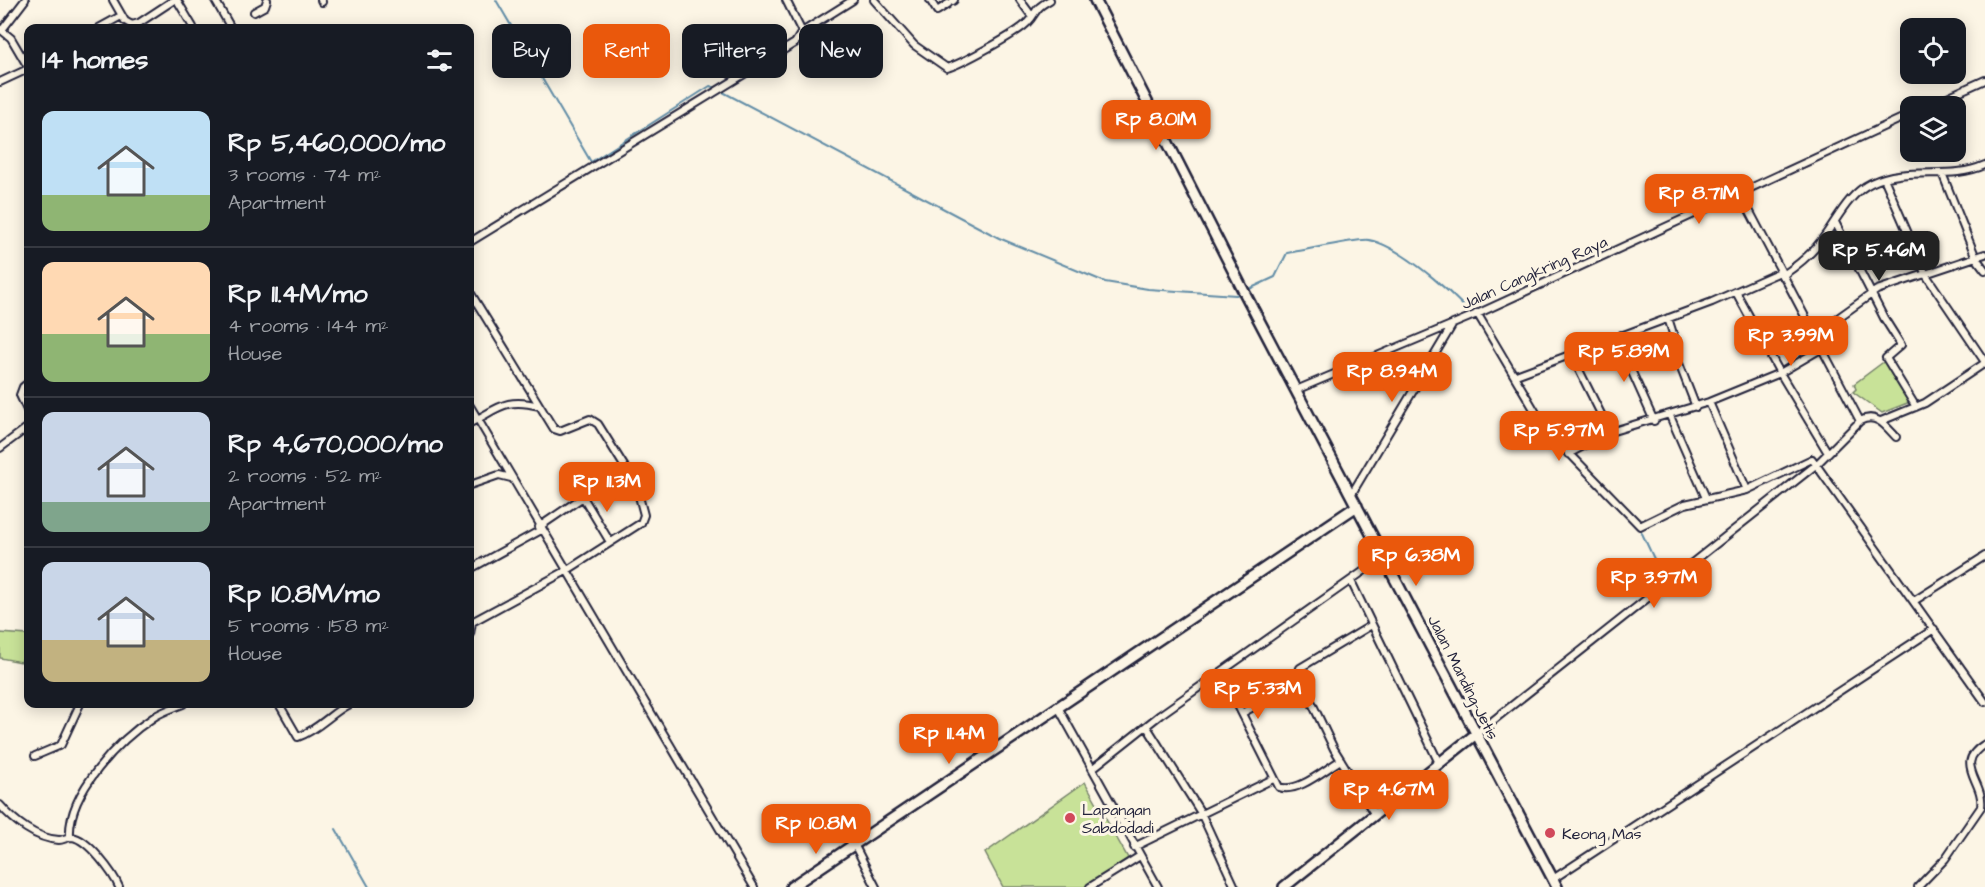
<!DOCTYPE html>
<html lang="en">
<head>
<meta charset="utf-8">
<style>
	body { margin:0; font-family:"Architects Daughter",sans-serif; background:#242831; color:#f1f3f6; height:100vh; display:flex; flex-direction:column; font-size:22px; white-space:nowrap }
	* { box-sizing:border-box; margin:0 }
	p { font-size:20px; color:#9ea1a6 }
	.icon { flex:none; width:33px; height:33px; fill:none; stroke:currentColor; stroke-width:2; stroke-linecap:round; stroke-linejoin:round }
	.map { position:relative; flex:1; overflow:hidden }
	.sheet { position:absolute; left:24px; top:24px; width:450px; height:684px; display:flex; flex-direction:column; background:#171b24; border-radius:12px; box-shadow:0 3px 15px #0003 }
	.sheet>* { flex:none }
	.guide { position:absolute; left:492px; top:24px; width:570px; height:54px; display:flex; gap:12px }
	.tools { position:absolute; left:1900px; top:18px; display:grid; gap:12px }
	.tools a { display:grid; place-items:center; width:66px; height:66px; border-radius:12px; background:#171b24; box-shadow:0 3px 15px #0003; font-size:30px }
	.price { position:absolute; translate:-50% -51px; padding:0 14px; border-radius:12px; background:#ea580c; color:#fff; font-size:20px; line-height:39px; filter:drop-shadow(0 2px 3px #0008) }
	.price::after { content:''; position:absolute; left:50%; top:36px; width:18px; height:14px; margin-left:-9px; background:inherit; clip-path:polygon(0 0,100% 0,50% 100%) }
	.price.current { background:#222; color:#fff }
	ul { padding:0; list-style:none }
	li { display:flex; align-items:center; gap:18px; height:150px; padding:0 18px }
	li+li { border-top:2px solid #363941 }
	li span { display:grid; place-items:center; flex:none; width:168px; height:120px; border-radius:12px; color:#555 }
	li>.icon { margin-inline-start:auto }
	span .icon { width:72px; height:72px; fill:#fffc; stroke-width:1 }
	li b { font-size:26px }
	h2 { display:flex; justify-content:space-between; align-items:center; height:72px; padding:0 18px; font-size:26px }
	.tag { padding:0 21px; border-radius:12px; background:#171b24; box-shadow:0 3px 15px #0003; font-size:21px; line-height:54px }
	.tag.current { background:#ea580c; color:#fff }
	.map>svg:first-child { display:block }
	.green { fill:#c8e298; stroke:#75826a; stroke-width:1.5 }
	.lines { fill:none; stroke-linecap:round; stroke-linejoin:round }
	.stream { stroke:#628da7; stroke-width:2 }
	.street-casing { stroke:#22223b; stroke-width:10 }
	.secondary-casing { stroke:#22223b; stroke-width:14 }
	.street { stroke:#fcf5e5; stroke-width:6 }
	.secondary { stroke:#fcf5e5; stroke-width:9 }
	.poi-dot { fill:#d1495b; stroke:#fcf5e5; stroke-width:2 }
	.labels { text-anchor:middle; stroke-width:6; stroke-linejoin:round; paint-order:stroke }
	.street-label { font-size:16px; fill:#22223b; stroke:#fcf5e5 }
	.poi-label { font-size:16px; fill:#22223b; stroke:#fcf5e5; text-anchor:start }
</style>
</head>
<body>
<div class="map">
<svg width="1985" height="887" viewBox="0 0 1985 887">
	<rect width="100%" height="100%" fill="#fcf5e5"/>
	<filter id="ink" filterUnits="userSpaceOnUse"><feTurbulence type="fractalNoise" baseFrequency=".0167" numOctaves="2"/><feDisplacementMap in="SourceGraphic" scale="12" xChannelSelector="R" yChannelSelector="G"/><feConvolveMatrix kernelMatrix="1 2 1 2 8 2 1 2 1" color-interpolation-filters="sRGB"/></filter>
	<g filter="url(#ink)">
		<!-- green -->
		<path class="green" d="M 1886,360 L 1910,402 L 1882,413 L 1853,392 L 1856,389 L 1854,384 Z
			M 0,633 L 28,635 L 28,645 L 21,662 L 0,658 Z
			M 1085,782 L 1128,858 L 1086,887 L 1003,887 L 985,853 Z"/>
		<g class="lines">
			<!-- stream -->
			<path class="stream" d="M 496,0 L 591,162 L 710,86 L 716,88
				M 721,91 L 999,238 L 1105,282 L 1148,289 L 1236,295 L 1242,292
				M 1247,290 L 1275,277 L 1287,253 C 1303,251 1358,238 1369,240 C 1402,246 1467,304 1485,331
				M 1519,391 L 1539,424
				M 1545,431 L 1557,448 L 1578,466
				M 1639,527 L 1663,578
				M 336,829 L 369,887"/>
			<defs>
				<path id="street" d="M 113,0 L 125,21 L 132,25 L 139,23 L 174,0
					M 177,0 L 193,27
					M 215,0 L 231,28
					M 321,0 L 322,2
					M 874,0 L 914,45 L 947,68 C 961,64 1016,34 1027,23 C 1038,12 1032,10 1050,0
					M 930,0 L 937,11 L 948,4
					M 1020,0 L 1031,15
					M 953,1 L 954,0
					M 254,12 L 265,6 L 267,0
					M 99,28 L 121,16
					M 0,29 L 11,38 L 28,67
					M 2,30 L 25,0
					M 802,32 L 853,0
					M 0,82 L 28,69
					M 1927,106 L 1985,80
					M 1942,173 L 1976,258 L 1985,270
					M 1884,178 L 1926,275 L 1985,362
					M 1740,193 L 1860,421
					M 1835,222 L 1884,318 L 1901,345 L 1886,358 L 1916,407
					M 470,242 L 795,43 L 802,32 L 786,0
					M 1782,276 C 1795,267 1807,258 1817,246 C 1835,225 1846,195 1871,183 C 1908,165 1949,181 1985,165
					M 470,292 L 554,429 L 560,431 L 590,419 L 598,424 L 636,485 L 644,515 L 641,523 L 566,571 L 472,622 L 470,634
					M 1736,292 L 1780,373 L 1828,453
					M 1477,313 L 1545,428 L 1640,526 L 1685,504 L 1747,490 L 1812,459 L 1985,702
					M 1668,318 L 1675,340 L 1671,343 L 1696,407
					M 1621,335 L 1627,348 L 1627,361 L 1654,421
					M 1814,335 L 1877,290 L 1985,254
					M 1571,354 L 1610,432
					M 1516,375 L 1712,302 L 1780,272
					M 28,383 L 23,387 L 20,395 L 28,412
					M 1296,390 L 1477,314 L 1911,114
					M 1709,402 L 1747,490
					M 470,406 L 754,887
					M 1670,416 L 1706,498
					M 1881,421 L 1925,403 L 1985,363
					M 470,423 C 498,409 505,397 539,406
					M 0,448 L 28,427
					M 1568,454 L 1610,432 L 1709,402 L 1780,373 L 1821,349
					M 470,485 L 499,475 L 511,478
					M 1351,495 L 1453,324
					M 583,497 L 610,542
					M 539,527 L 583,497 L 581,479 L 596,471
					M 470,569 L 541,530
					M 1351,581 L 1439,763
					M 1914,601 L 1985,556
					M 1370,626 L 1300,668 L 1298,674 L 1334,749 L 1375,815
					M 1221,672 L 1279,787 C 1298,794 1325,769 1341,760
					M 279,704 L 298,737 C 318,730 331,713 349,704
					M 1058,707 L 1158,887
					M 1242,713 L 1255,706
					M 1147,727 L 1201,813 L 1235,887
					M 1476,734 L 1817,464 L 1860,421 C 1876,412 1886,426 1896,437
					M 35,756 L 61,745 L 80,704
					M 1093,768 L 1160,715 L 1385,556
					M 0,805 C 14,821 36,839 59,840 C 63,840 67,837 72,837 C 88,839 113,873 119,887
					M 70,837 C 67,793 120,739 154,717 C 163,711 174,708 183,704
					M 855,846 L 876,887
					M 1134,847 L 1273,779
					M 1553,879 L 1934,629
					M 1090,887 L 1140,856
					M 1918,887 L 1945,859 L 1981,807 C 1985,781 1952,764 1985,744"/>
				<path id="secondary" d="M 1095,0 L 1242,288 L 1557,887
					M 791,887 L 1357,506
					M 1284,887 L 1476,734"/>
			</defs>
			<!-- street casing -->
			<use href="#street" class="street-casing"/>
			<!-- secondary casing -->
			<use href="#secondary" class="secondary-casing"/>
			<!-- street -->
			<use href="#street" class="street"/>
			<!-- secondary -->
			<use href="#secondary" class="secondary"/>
		</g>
	</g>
	<!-- markers -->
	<g class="poi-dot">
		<circle cx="1070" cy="818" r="6"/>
		<circle cx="1550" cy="833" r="6"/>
	</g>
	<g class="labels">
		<!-- street labels -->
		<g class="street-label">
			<text transform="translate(1534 272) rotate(-24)" y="6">Jalan Cangkring Raya</text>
			<text transform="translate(1464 677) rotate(63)" y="6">Jalan Manding-Jetis</text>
		</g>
		<!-- poi labels -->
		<g class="poi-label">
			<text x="1082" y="815">Lapangan<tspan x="1082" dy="18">Sabdodadi</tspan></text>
			<text x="1562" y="839">Keong Mas</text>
		</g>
	</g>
</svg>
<div class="tools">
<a><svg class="icon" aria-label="locate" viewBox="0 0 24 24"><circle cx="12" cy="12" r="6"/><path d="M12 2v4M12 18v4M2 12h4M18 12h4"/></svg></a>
<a><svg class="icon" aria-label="layers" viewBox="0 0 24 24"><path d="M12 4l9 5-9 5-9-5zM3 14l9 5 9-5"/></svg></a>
</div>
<b class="price" style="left:1156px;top:151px">Rp 8.01M</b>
<b class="price" style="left:1699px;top:225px">Rp 8.71M</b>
<b class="price current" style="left:1879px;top:282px">Rp 5.46M</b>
<b class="price" style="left:1791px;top:367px">Rp 3.99M</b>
<b class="price" style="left:1624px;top:383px">Rp 5.89M</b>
<b class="price" style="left:1392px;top:403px">Rp 8.94M</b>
<b class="price" style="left:1559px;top:462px">Rp 5.97M</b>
<b class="price" style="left:607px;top:513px">Rp 11.3M</b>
<b class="price" style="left:1416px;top:587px">Rp 6.38M</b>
<b class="price" style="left:1654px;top:609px">Rp 3.97M</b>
<b class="price" style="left:1258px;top:720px">Rp 5.33M</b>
<b class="price" style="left:949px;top:765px">Rp 11.4M</b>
<b class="price" style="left:1389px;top:821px">Rp 4.67M</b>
<b class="price" style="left:816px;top:855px">Rp 10.8M</b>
<div class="guide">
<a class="tag">Buy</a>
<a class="tag current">Rent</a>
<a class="tag">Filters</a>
<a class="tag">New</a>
</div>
<section class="sheet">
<h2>14 homes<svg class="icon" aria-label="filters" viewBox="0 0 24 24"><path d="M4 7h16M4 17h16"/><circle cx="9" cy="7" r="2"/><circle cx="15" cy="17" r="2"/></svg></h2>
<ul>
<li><span style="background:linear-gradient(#bfe0f5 70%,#8fb573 0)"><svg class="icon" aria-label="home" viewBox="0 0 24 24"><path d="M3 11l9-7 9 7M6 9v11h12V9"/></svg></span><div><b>Rp 5,460,000/mo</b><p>3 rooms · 74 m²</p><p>Apartment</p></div></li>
<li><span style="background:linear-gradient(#ffd9b3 60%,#8fb573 0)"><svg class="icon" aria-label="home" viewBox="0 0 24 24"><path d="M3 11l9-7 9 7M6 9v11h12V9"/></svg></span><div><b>Rp 11.4M/mo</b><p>4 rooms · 144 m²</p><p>House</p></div></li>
<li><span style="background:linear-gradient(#c9d6e8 75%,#7fa58c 0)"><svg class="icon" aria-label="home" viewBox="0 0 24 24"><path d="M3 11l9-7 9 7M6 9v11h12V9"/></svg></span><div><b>Rp 4,670,000/mo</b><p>2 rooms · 52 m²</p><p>Apartment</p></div></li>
<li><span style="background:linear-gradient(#c9d6e8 65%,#c2b280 0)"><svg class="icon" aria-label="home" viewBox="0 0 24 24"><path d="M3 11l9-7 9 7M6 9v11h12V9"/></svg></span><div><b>Rp 10.8M/mo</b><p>5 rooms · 158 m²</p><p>House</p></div></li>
</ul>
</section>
</div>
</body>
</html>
